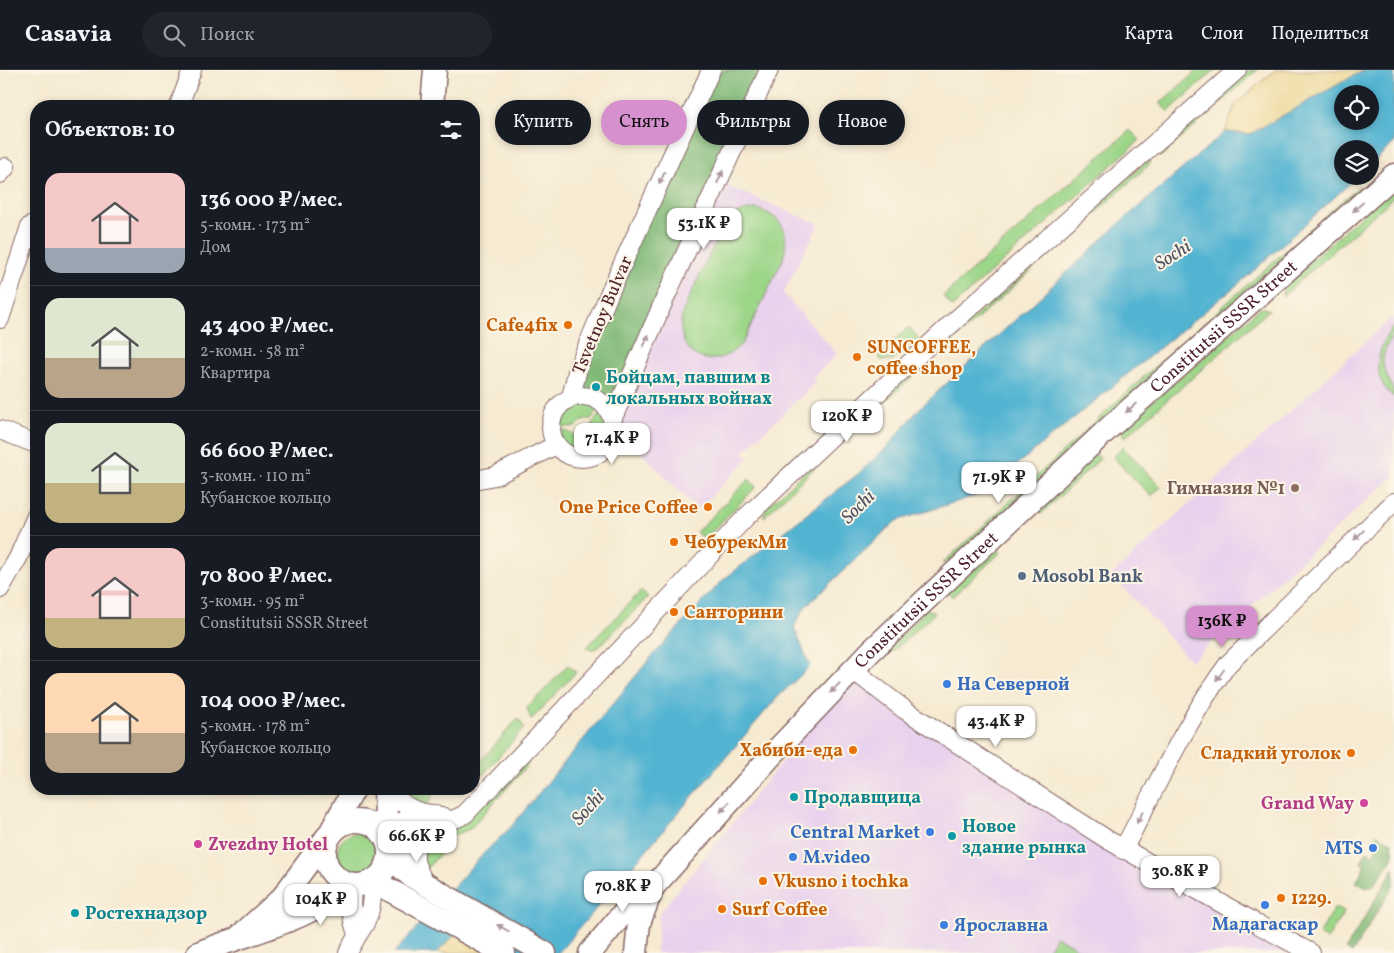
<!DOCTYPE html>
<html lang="ru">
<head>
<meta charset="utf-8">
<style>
	body { margin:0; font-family:Vollkorn,serif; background:#20242c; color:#f1f3f6; height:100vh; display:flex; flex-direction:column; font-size:19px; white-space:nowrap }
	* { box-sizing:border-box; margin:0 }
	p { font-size:16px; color:#9ea1a6 }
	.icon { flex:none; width:28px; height:28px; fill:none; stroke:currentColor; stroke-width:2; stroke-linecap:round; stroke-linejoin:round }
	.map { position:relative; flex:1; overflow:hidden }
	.side { position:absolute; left:30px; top:30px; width:450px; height:695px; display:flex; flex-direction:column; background:#171b24; border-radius:20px; box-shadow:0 2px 8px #0003 }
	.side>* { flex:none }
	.banner { position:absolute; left:495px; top:30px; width:475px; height:45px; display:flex; gap:10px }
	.controls { position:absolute; left:1334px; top:15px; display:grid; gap:10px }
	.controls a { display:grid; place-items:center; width:45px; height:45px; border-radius:50%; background:#171b24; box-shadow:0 2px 8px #0003; font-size:25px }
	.price { position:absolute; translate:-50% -42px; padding:0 11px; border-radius:10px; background:#fff; color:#222; font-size:16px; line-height:32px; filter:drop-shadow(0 1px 2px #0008) }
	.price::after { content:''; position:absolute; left:50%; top:30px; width:15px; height:11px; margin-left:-8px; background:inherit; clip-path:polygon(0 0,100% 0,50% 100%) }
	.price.current { background:#d690ce; color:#111 }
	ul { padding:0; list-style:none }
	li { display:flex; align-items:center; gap:15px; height:125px; padding:0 15px }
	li+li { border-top:1px solid #363941 }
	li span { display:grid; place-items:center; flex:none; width:140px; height:100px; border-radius:15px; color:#555 }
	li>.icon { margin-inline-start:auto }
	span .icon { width:60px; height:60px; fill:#fffc; stroke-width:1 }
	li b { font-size:21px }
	h2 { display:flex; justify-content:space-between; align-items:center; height:60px; padding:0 15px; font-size:21px }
	.chip { padding:0 18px; border-radius:22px; background:#171b24; box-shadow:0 2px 8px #0003; font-size:18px; line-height:45px }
	.chip.current { background:#d690ce; color:#111 }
	header { display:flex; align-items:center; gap:30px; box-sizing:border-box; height:70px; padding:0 25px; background:#171b24; border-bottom:1px solid #363941 }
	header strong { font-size:24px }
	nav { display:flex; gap:28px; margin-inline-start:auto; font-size:18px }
	.search { width:350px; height:45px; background:#20242c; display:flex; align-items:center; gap:12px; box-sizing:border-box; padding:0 18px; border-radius:28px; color:#9ea1a6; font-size:19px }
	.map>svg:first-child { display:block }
	.built { fill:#e9d2ed }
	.green { fill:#9cd689; stroke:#737a5a }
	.forest { fill:#7db775; stroke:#646b50 }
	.sand { fill:#eeda9e; stroke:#9c7c64 }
	.water { fill:#53b4d2; stroke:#4e6a7e; fill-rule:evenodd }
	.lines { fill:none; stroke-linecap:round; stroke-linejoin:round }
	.minor-casing { stroke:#866665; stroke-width:20 }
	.major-casing { stroke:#866665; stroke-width:25 }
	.minor { stroke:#fff; stroke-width:18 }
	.major { stroke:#fff; stroke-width:22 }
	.oneway { fill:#ae9aa0 }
	.food-dot { fill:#e8710a; stroke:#fcf5e5; stroke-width:2 }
	.culture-dot { fill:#0f9aa8; stroke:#fcf5e5; stroke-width:2 }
	.education-dot { fill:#8d6e63; stroke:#fcf5e5; stroke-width:2 }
	.service-dot { fill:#5c6f8a; stroke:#fcf5e5; stroke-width:2 }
	.shop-dot { fill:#3f7fe0; stroke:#fcf5e5; stroke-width:2 }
	.hotel-dot { fill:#d1479c; stroke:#fcf5e5; stroke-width:2 }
	.labels { text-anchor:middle; stroke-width:4; stroke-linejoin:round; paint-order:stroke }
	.street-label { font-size:18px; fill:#4a1f2b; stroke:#fcf5e5 }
	.food-label { font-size:18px; font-weight:bold; fill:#c56008; stroke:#fcf5e5; text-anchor:start }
	.culture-label { font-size:18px; font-weight:bold; fill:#0d838f; stroke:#fcf5e5; text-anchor:start }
	.education-label { font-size:18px; font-weight:bold; fill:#785e54; stroke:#fcf5e5; text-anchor:end }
	.service-label { font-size:18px; font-weight:bold; fill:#4e5e75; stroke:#fcf5e5; text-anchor:start }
	.shop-label { font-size:18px; font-weight:bold; fill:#366cbe; stroke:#fcf5e5; text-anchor:start }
	.hotel-label { font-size:18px; font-weight:bold; fill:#b23c85; stroke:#fcf5e5; text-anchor:end }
	.water-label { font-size:19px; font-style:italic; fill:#4d5365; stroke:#fcf5e5 }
</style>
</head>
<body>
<header>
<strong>Casavia</strong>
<div class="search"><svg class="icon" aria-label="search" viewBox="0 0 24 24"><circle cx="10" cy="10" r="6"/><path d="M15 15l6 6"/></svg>Поиск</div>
<nav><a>Карта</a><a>Слои</a><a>Поделиться</a></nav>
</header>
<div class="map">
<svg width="1394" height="883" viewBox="0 0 1394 883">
	<rect width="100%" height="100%" fill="#fcf5e5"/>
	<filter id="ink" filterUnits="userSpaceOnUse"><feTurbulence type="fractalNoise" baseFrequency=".02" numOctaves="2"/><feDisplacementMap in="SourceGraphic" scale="10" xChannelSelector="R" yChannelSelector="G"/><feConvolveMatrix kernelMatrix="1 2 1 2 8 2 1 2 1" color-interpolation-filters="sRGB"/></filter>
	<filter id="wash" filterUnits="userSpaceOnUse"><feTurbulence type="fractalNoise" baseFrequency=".0096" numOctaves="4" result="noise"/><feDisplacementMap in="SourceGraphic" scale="20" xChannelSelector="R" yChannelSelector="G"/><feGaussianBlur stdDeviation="1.12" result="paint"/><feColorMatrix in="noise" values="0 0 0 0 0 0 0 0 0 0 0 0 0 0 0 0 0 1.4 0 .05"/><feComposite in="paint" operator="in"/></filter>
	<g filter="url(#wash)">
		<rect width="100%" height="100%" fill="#f6ead1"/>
		<!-- built -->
		<path class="built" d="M 726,116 L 819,154 L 783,223 L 837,284 L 812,308 L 816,312 L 743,382 L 749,388 L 698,439 L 630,372 L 621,356 L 620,347 Z
			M 1394,246 L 1394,406 L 1191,591 L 1112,505 Z
			M 856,609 L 1302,883 L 656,883 L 659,843 L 846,613 Z"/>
		<!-- green -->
		<path class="green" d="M 1198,0 L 1215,0 L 1168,42 L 1160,33 Z
			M 1249,0 L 1257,0 L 1160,87 L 1156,83 Z
			M 1130,60 L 1140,70 L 952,237 L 943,226 Z
			M 1148,90 L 1151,93 L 856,358 L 764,447 L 765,439 L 911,301 L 1016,212 Z
			M 1359,116 L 1357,126 L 1153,304 L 958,487 L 942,494 L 1150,301 Z
			M 1394,116 L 1394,127 L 1283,226 L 1282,217 Z
			M 757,139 C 784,147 790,163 783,189 L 743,272 C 713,307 671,285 683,241 L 723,156 C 733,144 742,140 757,139 Z
			M 1261,237 L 1269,240 L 1124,368 L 1121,359 Z
			M 1394,256 C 1394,268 1384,276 1383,289 C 1382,304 1394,313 1394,327 C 1369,309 1377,275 1394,256 Z
			M 909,257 L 918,268 L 892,291 L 881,290 L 879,286 L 881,282 Z
			M 580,330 L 588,331 L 600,337 L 591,349 L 582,351 L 576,357 L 556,357 C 556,342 566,334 580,330 Z
			M 603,341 C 610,352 610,364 602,375 L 594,363 L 592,353 Z
			M 564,360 L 577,366 L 588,362 L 598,378 C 580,388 563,381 556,362 Z
			M 1123,377 L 1161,417 L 1151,426 L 1113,387 Z
			M 1094,384 L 1101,388 L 1041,444 L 1033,435 Z
			M 749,409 L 756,417 L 707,467 L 701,467 L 696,462 Z
			M 992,472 L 1001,482 L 952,527 L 948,521 Z
			M 641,521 L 648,527 L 599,577 L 592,580 L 586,578 Z
			M 927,539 L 935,543 L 889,585 L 886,582 Z
			M 568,595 L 576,602 L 531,650 L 527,638 Z
			M 518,648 L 524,658 L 474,715 L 474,699 Z
			M 527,685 L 528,695 L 470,759 L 444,769 L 444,780 L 428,797 L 421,799 L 417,786 L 430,760 Z
			M 393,719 L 409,719 L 420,725 L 425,719 L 435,719 L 429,733 L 419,734 Z
			M337 784a21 21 0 1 1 42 0a21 21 0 1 1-42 0Z
			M 1335,837 L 1344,842 L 1327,870 L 1319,865 Z
			M 1056,866 L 1085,883 L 1046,883 Z"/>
		<!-- forest -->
		<path class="forest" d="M 711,0 L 769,0 L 610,340 L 597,328 L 580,325 L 573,316 Z
			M 1377,764 L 1392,772 L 1394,785 L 1374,816 L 1366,818 L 1356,812 L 1365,795 L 1361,793 L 1367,781 L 1373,784 L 1377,777 L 1372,774 Z
			M 1394,798 L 1394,815 L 1352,883 L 1346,879 Z"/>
		<!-- sand -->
		<path class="sand" d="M 1275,0 L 1364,0 L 1250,64 L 1225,62 L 1235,35 Z
			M 458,861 L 515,883 L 437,883 Z"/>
		<!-- water -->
		<path class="water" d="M 1364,0 L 1394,0 L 1394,73 L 1370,95 L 1370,79 L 1342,79 L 1342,106 L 1358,106 L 1249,205 L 981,424 L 896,451 L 805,537 L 794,557 L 810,596 L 776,629 L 558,883 L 515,883 L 458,861 L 437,883 L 394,883 L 482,785 L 510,758 L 653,585 L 723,510 L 858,404 L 887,377 L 919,339 L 1122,151 L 1225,62 L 1250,64 ZM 1342,24 L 1370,24 L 1370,51 L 1342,51 Z"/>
	</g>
	<g filter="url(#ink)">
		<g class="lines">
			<defs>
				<path id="minor" d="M 179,36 L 192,0
					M 0,104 L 6,97
					M 0,249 L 30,156
					M551 357a31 31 0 1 1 62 0a31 31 0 1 1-62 0Z
					M 571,327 L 578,298 L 609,224 L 711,0
					M 613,348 L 663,233 L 769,0
					M 0,360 L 36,374
					M 474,410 L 495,406 L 556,375
					M 0,519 L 18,488 L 36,446
					M 853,600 L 905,640 L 1108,770 L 1251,850
					M 390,719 C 400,735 415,743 434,744
					M 374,755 L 444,747
					M 415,771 L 415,792 L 423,811
					M 1123,780 C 1156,717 1186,651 1228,594 L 1394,432
					M 382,803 C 398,792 409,774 425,762 C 437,753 452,752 465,744 L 746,447 L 949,256 L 1237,0
					M 352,815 C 351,831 350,848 357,863
					M 1259,855 L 1311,883
					M 348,883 C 353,872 358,865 364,855 C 372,842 372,825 373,811"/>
				<g id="major">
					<path d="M 432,36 L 435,0"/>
					<path d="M 385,719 L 387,772"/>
					<circle cx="357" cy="783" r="32"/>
					<path d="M 389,781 L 395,792 L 411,806 L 545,883"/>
					<path d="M 373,811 L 504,883"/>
					<path d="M 239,867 L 282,828 L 330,763 L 354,719"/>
					<path d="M 198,883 C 250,862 307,851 352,815"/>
					<path id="s1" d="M 590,883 L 620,847 L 655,815 L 771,686 L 871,581 L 1110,357 L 1394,105"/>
					<path d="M 636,883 L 639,853 L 651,822"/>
				</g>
			</defs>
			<!-- minor casing -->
			<use href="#minor" class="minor-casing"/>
			<!-- major casing -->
			<use href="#major" class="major-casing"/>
			<!-- minor -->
			<use href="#minor" class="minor"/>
			<!-- major -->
			<use href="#major" class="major"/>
		</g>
		<!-- one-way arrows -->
		<defs><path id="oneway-solid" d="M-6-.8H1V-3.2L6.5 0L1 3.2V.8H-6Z" transform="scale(1.25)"/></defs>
		<g class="oneway">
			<use href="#oneway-solid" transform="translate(720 107) rotate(-66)"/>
			<use href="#oneway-solid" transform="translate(662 108) rotate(115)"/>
			<use href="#oneway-solid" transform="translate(1358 137) rotate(138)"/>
			<use href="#oneway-solid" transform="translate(646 271) rotate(-67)"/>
			<use href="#oneway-solid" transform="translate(1131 338) rotate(138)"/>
			<use href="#oneway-solid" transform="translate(1359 465) rotate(136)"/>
			<use href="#oneway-solid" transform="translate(1220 605) rotate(127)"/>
			<use href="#oneway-solid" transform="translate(835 618) rotate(134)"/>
			<use href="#oneway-solid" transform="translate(725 737) rotate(132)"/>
			<use href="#oneway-solid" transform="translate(1140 747) rotate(118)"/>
			<use href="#oneway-solid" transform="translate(503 858) rotate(-150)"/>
		</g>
	</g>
	<!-- markers -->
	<g class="food-dot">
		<circle cx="568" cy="255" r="5"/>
		<circle cx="857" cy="287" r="5"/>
		<circle cx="708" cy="437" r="5"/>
		<circle cx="674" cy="472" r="5"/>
		<circle cx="674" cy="542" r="5"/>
		<circle cx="853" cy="680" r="5"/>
		<circle cx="1351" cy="683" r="5"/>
		<circle cx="763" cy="811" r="5"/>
		<circle cx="1281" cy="828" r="5"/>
		<circle cx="722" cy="839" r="5"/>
	</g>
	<g class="culture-dot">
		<circle cx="596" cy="317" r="5"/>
		<circle cx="794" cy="727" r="5"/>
		<circle cx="952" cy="766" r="5"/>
		<circle cx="75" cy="843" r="5"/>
	</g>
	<circle class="education-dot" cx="1295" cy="418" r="5"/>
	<circle class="service-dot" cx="1022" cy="506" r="5"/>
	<g class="shop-dot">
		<circle cx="947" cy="614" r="5"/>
		<circle cx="930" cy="762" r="5"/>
		<circle cx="1373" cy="778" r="5"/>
		<circle cx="793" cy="787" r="5"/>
		<circle cx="1265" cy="835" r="5"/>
		<circle cx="944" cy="855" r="5"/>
	</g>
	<g class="hotel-dot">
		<circle cx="1364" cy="733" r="5"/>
		<circle cx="198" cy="774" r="5"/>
	</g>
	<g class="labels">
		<!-- street labels -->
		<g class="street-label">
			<text transform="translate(602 245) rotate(-67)" y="6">Tsvetnoy Bulvar</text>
			<text dy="6" stroke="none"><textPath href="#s1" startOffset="892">Constitutsii SSSR Street</textPath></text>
			<text dy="6" stroke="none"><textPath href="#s1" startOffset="488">Constitutsii SSSR Street</textPath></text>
		</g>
		<!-- food labels -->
		<g class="food-label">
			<text x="558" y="261" text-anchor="end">Cafe4fix</text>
			<text x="867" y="283">SUNCOFFEE,<tspan x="867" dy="21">coffee shop</tspan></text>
			<text x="698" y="443" text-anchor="end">One Price Coffee</text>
			<text x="684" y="478">ЧебурекМи</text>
			<text x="684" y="548">Санторини</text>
			<text x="843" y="686" text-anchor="end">Хабиби-еда</text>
			<text x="1341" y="689" text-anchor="end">Сладкий уголок</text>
			<text x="773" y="817">Vkusno i tochka</text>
			<text x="1291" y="834">1229.</text>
			<text x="732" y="845">Surf Coffee</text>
		</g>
		<!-- culture labels -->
		<g class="culture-label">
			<text x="606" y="313">Бойцам, павшим в<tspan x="606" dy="21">локальных войнах</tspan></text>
			<text x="804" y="733">Продавщица</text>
			<text x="962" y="762">Новое<tspan x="962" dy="21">здание рынка</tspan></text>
			<text x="85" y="849">Ростехнадзор</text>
		</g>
		<!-- education labels -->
		<g class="education-label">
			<text x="1285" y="424">Гимназия №1</text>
		</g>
		<!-- service labels -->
		<g class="service-label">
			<text x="1032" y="512">Mosobl Bank</text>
		</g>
		<!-- shop labels -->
		<g class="shop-label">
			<text x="957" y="620">На Северной</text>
			<text x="920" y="768" text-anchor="end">Central Market</text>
			<text x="1363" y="784" text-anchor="end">MTS</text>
			<text x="803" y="793">M.video</text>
			<text x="1265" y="860" text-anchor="middle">Мадагаскар</text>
			<text x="954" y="861">Ярославна</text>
		</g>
		<!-- hotel labels -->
		<g class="hotel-label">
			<text x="1354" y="739">Grand Way</text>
			<text x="208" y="780" text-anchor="start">Zvezdny Hotel</text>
		</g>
		<!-- water labels -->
		<g class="water-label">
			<text transform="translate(1172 184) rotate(-33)" y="7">Sochi</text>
			<text transform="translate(857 436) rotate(-45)" y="7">Sochi</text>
			<text transform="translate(587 737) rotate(-48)" y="7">Sochi</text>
		</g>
	</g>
</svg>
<div class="controls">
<a><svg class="icon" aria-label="locate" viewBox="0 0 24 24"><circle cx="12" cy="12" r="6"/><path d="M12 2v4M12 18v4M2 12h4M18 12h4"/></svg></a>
<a><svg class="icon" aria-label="layers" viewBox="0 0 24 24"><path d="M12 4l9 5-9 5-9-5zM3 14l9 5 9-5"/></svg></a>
</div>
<b class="price" style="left:704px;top:180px">53.1K ₽</b>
<b class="price" style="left:847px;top:373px">120K ₽</b>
<b class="price" style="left:612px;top:395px">71.4K ₽</b>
<b class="price" style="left:999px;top:434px">71.9K ₽</b>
<b class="price current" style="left:1222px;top:578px">136K ₽</b>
<b class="price" style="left:996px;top:678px">43.4K ₽</b>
<b class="price" style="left:417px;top:793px">66.6K ₽</b>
<b class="price" style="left:1180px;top:828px">30.8K ₽</b>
<b class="price" style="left:623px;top:843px">70.8K ₽</b>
<b class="price" style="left:321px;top:856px">104K ₽</b>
<div class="banner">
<a class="chip">Купить</a>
<a class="chip current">Снять</a>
<a class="chip">Фильтры</a>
<a class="chip">Новое</a>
</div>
<section class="side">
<h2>Объектов: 10<svg class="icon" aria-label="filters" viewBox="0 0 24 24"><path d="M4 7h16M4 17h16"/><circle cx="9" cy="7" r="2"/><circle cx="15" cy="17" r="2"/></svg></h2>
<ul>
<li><span style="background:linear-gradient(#f6c9c9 75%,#9aa5b1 0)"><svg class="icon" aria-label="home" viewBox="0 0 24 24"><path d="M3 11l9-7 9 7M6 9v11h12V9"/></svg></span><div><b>136 000 ₽/мес.</b><p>5-комн. · 173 m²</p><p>Дом</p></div></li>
<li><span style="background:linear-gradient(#dfe7d0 60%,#b9a48a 0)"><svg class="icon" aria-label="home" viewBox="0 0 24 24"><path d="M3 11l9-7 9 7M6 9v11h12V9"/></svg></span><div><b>43 400 ₽/мес.</b><p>2-комн. · 58 m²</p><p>Квартира</p></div></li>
<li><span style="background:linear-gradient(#dfe7d0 60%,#c2b280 0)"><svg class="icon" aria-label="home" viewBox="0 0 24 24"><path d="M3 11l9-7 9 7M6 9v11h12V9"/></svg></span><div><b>66 600 ₽/мес.</b><p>3-комн. · 110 m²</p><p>Кубанское кольцо</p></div></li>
<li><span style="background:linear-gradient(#f6c9c9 70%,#c2b280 0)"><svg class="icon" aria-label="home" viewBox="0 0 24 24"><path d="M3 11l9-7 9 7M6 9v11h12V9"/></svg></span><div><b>70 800 ₽/мес.</b><p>3-комн. · 95 m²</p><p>Constitutsii SSSR Street</p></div></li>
<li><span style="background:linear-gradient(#ffd9b3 60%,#b9a48a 0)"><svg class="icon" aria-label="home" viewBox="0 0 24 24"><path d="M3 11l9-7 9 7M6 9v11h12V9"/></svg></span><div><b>104 000 ₽/мес.</b><p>5-комн. · 178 m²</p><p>Кубанское кольцо</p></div></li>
</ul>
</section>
</div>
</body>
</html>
